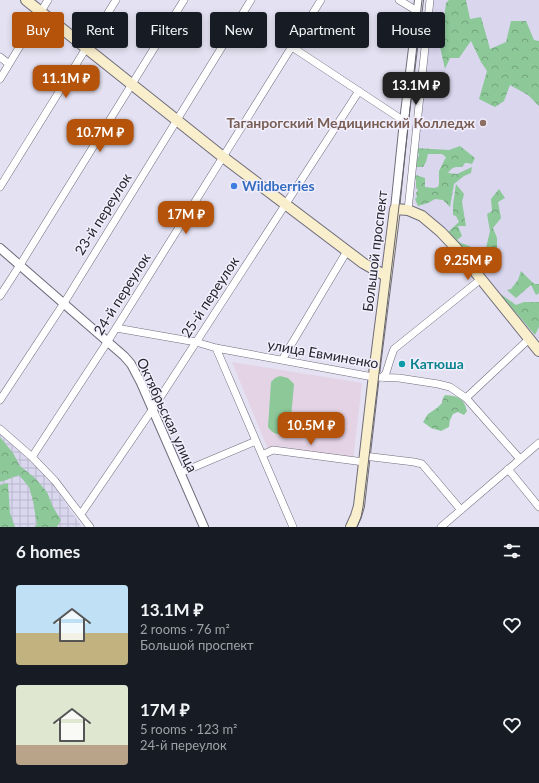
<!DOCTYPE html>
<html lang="en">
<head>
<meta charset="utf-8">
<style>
	body { margin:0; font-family:Lato,sans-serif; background:#242831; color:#f1f3f6; height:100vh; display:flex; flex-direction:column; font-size:15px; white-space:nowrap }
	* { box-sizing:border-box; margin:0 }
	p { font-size:13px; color:#9ea1a6 }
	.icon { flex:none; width:22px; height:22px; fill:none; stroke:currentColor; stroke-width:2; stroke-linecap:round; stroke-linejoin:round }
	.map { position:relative; height:527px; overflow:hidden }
	.sheet { display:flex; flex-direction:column; background:#171b24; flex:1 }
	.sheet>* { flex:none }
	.hud { position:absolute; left:12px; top:12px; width:515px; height:36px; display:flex; gap:8px }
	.price { position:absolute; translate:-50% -34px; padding:0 9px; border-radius:8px; background:#b45309; color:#fff; font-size:13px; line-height:26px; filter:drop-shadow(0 1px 2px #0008) }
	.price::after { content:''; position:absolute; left:50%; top:24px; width:12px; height:9px; margin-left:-6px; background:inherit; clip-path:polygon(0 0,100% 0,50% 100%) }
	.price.selected { background:#222; color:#fff }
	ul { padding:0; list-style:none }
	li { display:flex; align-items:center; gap:12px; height:100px; padding:0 16px }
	li span { display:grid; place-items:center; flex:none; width:112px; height:80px; border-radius:4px; color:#555 }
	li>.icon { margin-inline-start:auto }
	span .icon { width:48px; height:48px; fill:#fffc; stroke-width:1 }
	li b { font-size:17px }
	h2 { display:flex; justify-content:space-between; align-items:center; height:48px; padding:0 16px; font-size:17px }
	.tag { padding:0 14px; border-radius:4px; background:#171b24; box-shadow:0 2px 6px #0003; font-size:14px; line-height:36px }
	.tag.selected { background:#b45309; color:#fff }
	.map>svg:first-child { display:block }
	.industrial { fill:url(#industrial-grid) }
	.education { fill:#e4d3e5 }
	.built { fill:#d9d6ee }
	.forest { fill:url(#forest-crowns) }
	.pitch { fill:#8dc899 }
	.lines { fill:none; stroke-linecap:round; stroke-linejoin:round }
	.minor-casing { stroke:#6e6c7b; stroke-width:8 }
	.tertiary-casing { stroke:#6e6c7b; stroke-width:10 }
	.secondary-casing { stroke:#6e6c7b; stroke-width:12 }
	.minor { stroke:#fff; stroke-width:7 }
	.tertiary { stroke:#fff; stroke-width:8 }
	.secondary { stroke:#faefcc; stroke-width:10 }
	.tram { stroke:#64636c; stroke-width:1 }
	.education-dot { fill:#8d6e63; stroke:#f1effd; stroke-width:1.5 }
	.shop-dot { fill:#3f7fe0; stroke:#f1effd; stroke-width:1.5 }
	.culture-dot { fill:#0f9aa8; stroke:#f1effd; stroke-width:1.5 }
	.labels { text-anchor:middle; stroke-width:3; stroke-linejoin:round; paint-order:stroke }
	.education-label { font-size:14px; font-weight:bold; fill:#785e54; stroke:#f1effd; text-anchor:end }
	.shop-label { font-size:14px; font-weight:bold; fill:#366cbe; stroke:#f1effd; text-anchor:start }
	.street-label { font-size:14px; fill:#25242a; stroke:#f1effd }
	.culture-label { font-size:14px; font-weight:bold; fill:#0d838f; stroke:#f1effd; text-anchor:start }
</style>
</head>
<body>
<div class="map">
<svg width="539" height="527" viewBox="0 0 539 527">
	<defs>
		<pattern id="industrial-grid" width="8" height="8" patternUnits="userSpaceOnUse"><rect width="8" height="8" fill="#d9d6ee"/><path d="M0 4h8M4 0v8" fill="none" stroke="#bab8cc"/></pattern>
		<pattern id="forest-crowns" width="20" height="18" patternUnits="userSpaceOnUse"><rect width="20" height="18" fill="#8dc899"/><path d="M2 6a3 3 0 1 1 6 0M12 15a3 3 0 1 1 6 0" fill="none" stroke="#73a27d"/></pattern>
	</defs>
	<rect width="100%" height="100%" fill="#e4e1f2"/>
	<!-- industrial -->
	<path class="industrial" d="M 0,434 L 46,475 L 82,527 L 0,527 Z"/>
	<!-- education -->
	<path class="education" d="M 232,362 L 362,383 L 353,460 L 268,449 Z"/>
	<!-- built -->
	<path class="built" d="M 430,0 L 539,0 L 539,343 L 442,229 L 410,200 Z"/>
	<!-- forest -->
	<path class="forest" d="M 449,0 L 466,0 L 470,19 L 481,17 L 490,49 L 506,42 L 511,21 L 526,21 L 534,40 L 539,41 L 539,106 L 528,95 L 510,85 L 504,101 L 495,107 L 479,99 L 487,71 L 481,62 L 471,41 L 459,58 L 450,58 L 445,69 L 440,47 L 446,3 Z
		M 460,146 L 475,158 L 472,164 L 467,163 L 465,163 L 462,167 C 455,167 453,166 448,173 L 457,174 L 472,167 L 471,173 L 464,176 L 454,184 L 450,207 L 443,200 L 435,199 L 428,203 L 418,206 L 415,199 L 417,197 L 416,193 L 418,190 L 416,188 L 416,179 L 413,181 L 414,177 L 416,175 L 425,178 L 425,187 L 434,188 L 438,187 L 439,184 L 439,171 L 446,157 L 442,154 L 428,154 L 426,162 L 423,167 L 414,167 L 419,155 L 416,148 L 449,150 Z
		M 456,184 L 464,194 L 462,202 L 466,226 L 458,226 L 462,236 L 457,240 L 461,243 L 484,252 L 483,256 L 480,256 C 472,249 464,246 454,246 L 451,234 L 448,232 L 459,222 L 456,216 L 453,215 L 453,205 Z
		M 499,189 L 505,198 L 498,202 L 501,218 L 493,228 L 497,238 L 497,252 L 488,258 L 486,248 L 490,231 L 487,214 L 492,211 L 491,199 Z
		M 521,271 L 532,282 L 535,284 L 539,284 L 539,293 L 536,295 L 531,285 L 516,298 L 507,290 L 511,289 L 518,280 Z
		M 498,292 L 516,305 L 524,302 L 539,302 L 539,327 L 535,335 Z
		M 445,395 C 458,396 464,398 467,411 L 464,415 L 458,412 L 453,414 L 450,420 L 449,427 L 441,431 L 431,428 L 423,422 L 428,414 L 437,408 L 442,403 L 443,398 Z
		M 0,437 L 13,453 L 20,466 L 35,478 L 47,492 L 53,507 L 61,520 L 57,527 L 34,527 L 37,525 L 33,501 L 29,487 L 19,475 L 1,482 L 0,481 Z
		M 8,483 L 10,513 L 15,527 L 0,527 L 0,485 Z"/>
	<!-- pitch -->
	<path class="pitch" d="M 280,376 L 288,378 L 294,384 L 290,429 C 283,437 274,436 268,427 L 271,382 L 275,378 Z"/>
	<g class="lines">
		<defs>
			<path id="minor" d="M 399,0 L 417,11
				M 292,47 L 404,121
				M 0,57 L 9,64
				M 0,79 L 48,0
				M 0,187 L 116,0
				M 408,210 L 430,0
				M 0,296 L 20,265 L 184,0
				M 116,328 L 196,342 L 216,348 L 373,377 L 399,378 L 438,384 L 450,387 L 466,398 L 520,459
				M 216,348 L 293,527
				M 282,360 L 347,251
				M 382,378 L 386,373 L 391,357 L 394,349 L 481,279
				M 466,398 L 529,339
				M 0,400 L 64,303 L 251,0
				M 0,429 L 32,457 L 55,481 L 90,527
				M 262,455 L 273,450 L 364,462
				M 364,456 L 414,462 L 422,464 L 461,510
				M 32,457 L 108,341 L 321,0
				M 508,469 L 539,507
				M 180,473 L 256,441
				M 81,514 L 152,410 L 359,91
				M 441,527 L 539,443"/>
			<path id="tertiary" d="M 395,209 L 404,121 L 419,0
				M 0,248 L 124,356 L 131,364 L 141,383 L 204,527"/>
			<path id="secondary" d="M 26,0 L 223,157 L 363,263 L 386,276
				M 351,527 L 356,516 L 359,506 L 375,366 L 395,209 L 408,210 L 422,216 L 441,232 L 456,248 L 539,351"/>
		</defs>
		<!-- minor casing -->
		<use href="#minor" class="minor-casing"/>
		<!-- tertiary casing -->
		<use href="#tertiary" class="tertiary-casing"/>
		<!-- secondary casing -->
		<use href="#secondary" class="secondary-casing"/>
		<!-- minor -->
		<use href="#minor" class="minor"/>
		<!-- tertiary -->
		<use href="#tertiary" class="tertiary"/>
		<!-- secondary -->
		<use href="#secondary" class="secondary"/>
		<!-- tram -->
		<path class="tram" d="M 357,527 L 361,517 L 363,507 L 402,181 L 422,0"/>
	</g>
	<!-- markers -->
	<circle class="education-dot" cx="483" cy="123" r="4"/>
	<circle class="shop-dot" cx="234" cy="186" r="4"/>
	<circle class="culture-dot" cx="402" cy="364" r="4"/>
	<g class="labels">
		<!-- education labels -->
		<g class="education-label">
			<text x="475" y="128">Таганрогский Медицинский Колледж</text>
		</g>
		<!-- shop labels -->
		<g class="shop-label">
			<text x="242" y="191">Wildberries</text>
		</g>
		<!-- street labels -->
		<g class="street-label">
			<text transform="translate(103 214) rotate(-58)" y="5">23-й переулок</text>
			<text transform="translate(375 251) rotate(-83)" y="5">Большой проспект</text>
			<text transform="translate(122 294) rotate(-58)" y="5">24-й переулок</text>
			<text transform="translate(210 297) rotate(-57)" y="5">25-й переулок</text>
			<text transform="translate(323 354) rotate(10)" y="5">улица Евминенко</text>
			<text transform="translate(167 415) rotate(65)" y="5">Октябрьская улица</text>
		</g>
		<!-- culture labels -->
		<g class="culture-label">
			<text x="410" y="369">Катюша</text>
		</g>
	</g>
</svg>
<b class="price" style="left:66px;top:99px">11.1M ₽</b>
<b class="price selected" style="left:416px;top:106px">13.1M ₽</b>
<b class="price" style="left:100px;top:153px">10.7M ₽</b>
<b class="price" style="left:186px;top:235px">17M ₽</b>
<b class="price" style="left:468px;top:281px">9.25M ₽</b>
<b class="price" style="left:311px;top:446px">10.5M ₽</b>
<div class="hud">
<a class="tag selected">Buy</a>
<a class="tag">Rent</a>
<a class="tag">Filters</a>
<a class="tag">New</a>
<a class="tag">Apartment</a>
<a class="tag">House</a>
</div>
</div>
<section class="sheet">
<h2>6 homes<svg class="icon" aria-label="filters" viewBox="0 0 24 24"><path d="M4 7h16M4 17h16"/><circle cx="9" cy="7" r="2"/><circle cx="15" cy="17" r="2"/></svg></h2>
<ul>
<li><span style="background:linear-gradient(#bfe0f5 60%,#c2b280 0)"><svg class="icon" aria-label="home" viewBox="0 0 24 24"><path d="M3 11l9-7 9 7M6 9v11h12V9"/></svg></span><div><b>13.1M ₽</b><p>2 rooms · 76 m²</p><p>Большой проспект</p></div><svg class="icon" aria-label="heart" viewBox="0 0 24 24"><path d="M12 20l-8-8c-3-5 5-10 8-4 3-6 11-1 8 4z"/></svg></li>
<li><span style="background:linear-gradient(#dfe7d0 75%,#b9a48a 0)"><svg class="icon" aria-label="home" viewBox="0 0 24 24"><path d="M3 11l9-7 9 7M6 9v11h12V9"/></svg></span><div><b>17M ₽</b><p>5 rooms · 123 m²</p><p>24-й переулок</p></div><svg class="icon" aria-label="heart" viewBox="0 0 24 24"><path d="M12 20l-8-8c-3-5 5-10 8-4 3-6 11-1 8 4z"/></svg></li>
</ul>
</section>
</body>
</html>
